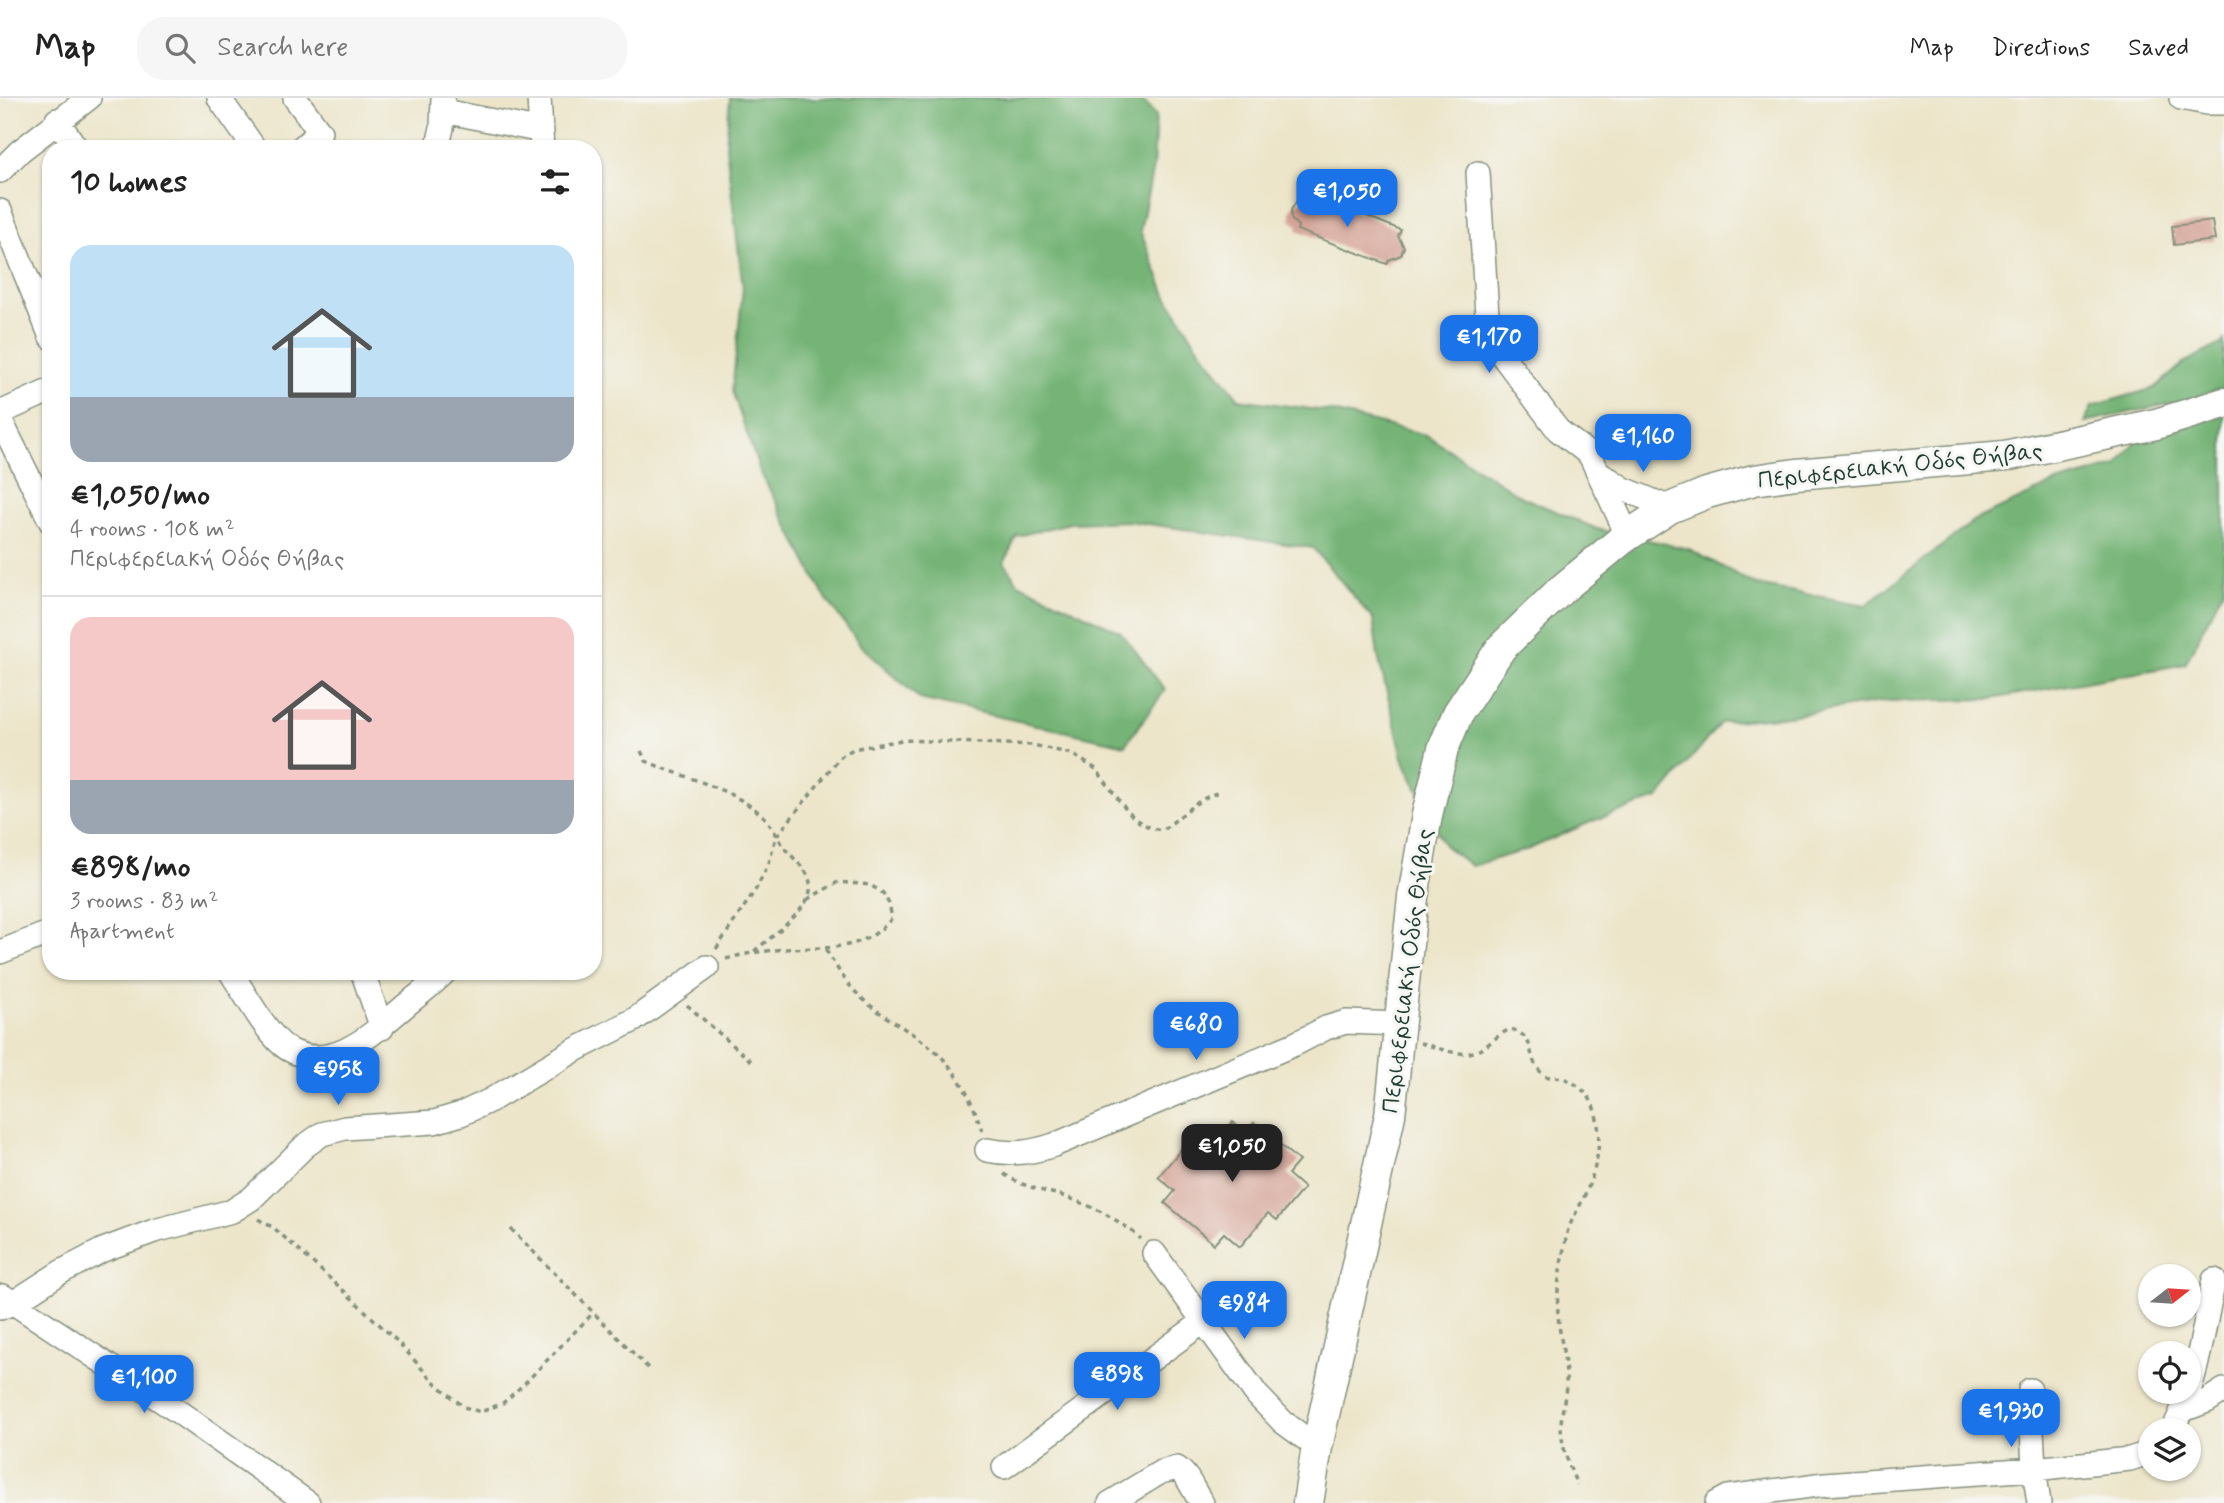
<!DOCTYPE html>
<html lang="en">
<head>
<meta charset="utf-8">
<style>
	body { margin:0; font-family:Mynerve,sans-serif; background:#f6f6f6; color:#222; height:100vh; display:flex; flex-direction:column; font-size:26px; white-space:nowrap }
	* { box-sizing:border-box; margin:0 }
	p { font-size:23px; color:#767676 }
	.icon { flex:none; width:38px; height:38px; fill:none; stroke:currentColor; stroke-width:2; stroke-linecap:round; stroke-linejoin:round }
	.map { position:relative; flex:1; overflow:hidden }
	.drawer { position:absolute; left:42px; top:42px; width:560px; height:840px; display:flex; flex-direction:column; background:#fff; border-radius:28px; box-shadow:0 2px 5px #0004 }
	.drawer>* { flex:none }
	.needle { width:46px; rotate:73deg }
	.fabs { position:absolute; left:2138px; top:1166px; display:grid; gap:14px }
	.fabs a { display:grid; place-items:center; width:63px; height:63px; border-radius:50%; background:#fff; box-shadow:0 2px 5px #0004; font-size:35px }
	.price { position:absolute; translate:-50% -60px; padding:0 16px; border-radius:14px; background:#1a73e8; color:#fff; font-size:23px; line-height:46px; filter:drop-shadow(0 2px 4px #0008) }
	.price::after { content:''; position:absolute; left:50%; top:42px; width:21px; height:16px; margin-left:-10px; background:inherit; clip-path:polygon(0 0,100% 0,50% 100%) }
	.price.active { background:#222; color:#fff }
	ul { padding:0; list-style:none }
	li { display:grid; align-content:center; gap:14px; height:371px; padding:0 28px }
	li+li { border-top:2px solid #e0e0e0 }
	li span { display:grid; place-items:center; height:217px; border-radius:21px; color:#555 }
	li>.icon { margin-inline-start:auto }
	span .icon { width:126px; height:126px; fill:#fffc; stroke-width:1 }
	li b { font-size:30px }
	h2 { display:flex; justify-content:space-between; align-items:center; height:84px; padding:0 28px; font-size:30px }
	header { display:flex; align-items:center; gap:42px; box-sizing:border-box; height:98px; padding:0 35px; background:#fff; border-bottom:2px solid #e0e0e0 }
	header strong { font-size:33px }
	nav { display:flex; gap:38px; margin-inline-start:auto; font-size:24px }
	.search { width:490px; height:63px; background:#f6f6f6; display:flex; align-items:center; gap:18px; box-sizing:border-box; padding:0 24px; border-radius:28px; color:#767676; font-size:26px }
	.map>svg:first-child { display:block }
	.forest { fill:#74b476; stroke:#4a7855; stroke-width:2 }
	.building { fill:#d39e91 }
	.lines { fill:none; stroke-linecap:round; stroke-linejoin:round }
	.minor-casing { stroke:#86917e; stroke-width:26 }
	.major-casing { stroke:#86917e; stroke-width:33 }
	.path { stroke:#86917e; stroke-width:3.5; stroke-dasharray:5 5; stroke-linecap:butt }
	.minor { stroke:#fff; stroke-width:23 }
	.major { stroke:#fff; stroke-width:30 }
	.labels { text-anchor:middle; stroke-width:6; stroke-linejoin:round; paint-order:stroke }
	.street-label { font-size:24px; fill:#1f3d34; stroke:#f6f6f2 }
</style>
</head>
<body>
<header>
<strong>Map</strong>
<div class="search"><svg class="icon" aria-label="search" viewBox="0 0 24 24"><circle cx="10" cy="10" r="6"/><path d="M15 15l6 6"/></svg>Search here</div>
<nav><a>Map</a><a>Directions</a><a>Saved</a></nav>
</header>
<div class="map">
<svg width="2224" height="1405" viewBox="0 0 2224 1405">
	<rect width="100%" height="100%" fill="#f6f6f2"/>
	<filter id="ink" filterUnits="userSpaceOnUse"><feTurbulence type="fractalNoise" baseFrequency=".0143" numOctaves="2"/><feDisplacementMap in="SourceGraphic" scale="14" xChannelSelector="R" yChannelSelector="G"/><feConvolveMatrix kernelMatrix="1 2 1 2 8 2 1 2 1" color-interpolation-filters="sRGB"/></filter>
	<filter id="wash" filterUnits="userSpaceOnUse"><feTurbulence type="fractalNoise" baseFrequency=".00686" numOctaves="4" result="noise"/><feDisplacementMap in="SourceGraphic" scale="28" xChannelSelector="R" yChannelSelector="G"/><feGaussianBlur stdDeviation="1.57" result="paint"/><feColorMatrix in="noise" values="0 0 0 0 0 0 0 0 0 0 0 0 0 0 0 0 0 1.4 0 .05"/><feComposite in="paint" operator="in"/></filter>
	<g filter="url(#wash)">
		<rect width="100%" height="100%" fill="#ece5c9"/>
		<!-- forest -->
		<path class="forest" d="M 730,0 L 1140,0 L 1156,17 L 1153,69 L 1140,133 L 1166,197 L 1197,247 L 1239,301 L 1333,314 L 1426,337 L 1520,398 L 1597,431 L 1689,451 L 1756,487 L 1866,507 L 1975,422 L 2053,386 L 2117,368 L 2135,344 L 2224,316 L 2224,490 L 2185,566 L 1991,601 L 1888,603 L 1788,618 L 1721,624 L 1659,700 L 1595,722 L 1529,751 L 1471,768 L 1444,747 L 1404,663 L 1378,558 L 1373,521 L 1313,450 L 1128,423 L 1070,425 L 1017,438 L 1004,464 L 1018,485 L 1121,534 L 1165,592 L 1125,647 L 920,601 L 860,547 L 823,496 L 760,373 L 732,293 L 743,190 L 726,49 Z
			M 2224,242 L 2224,290 L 2187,302 L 2085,324 L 2092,308 L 2155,290 L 2185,264 L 2221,246 Z"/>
		<g id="blocks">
			<!-- building -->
			<path class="building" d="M 1309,95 L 1401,132 L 1398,138 L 1404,149 L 1401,157 L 1389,162 L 1387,166 L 1297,132 L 1298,128 L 1291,121 L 1291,112 L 1296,104 L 1306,103 Z
				M 2212,123 L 2215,142 L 2174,147 L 2172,128 Z
				M 1233,1024 L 1245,1035 L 1254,1025 L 1299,1063 L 1288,1076 L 1304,1090 L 1277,1122 L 1268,1115 L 1240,1149 L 1224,1135 L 1214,1146 L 1165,1105 L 1175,1093 L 1158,1079 L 1188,1043 L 1205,1057 Z"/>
		</g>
	</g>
	<g filter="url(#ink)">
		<use href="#blocks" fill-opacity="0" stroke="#86917e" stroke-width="2"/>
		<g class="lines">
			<defs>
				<path id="minor" d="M 219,0 L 255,51
					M 295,0 L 320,34 L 300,51
					M 539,0 L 542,51
					M 2181,0 L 2207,5 L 2224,5
					M 444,13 L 542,33
					M 57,22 L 77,51
					M 437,51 L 442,30 L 443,0
					M 0,73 L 20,53 L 89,0
					M 1478,75 L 1487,217 L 1499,253 L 1558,332 L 1590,357 L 1620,421 L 1624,440
					M 0,113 L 51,239
					M 0,315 L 51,292
					M 0,321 L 51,424
					M 1600,375 L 1624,391 L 1670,410
					M 0,854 L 51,834
					M 230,873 C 244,894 268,939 288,951 C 332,977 374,934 405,908 C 419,896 434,886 446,873
					M 362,873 L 382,930
					M 987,1052 C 1011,1057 1030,1055 1054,1047 L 1295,946 L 1326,930 L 1346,924 L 1399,926
					M 1154,1155 L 1257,1297 L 1283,1324 L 1317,1349
					M 3,1198 L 180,1315 L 308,1405
					M 0,1210 L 13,1205 L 61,1174 L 103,1152 L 154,1133 L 232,1113 L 251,1101 L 305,1048 L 322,1036 L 345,1030 L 434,1024 L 461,1016 L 491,1002 L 575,952 L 634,922 L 707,869
					M 2030,1292 L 2034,1371 L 2039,1405
					M 2183,1312 L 2207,1303 L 2224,1292
					M 2173,1332 C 2197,1286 2203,1232 2214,1182
					M 1004,1369 L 1203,1224
					M 1110,1405 L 1161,1374 L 1177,1370 C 1189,1378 1193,1393 1202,1405
					M 1717,1405 L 1728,1399 L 1825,1386 L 2034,1371 L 2130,1361 L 2151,1354"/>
				<path id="major" d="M 1308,1405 L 1317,1349 L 1390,1017 L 1413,799 L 1427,717 L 1443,651 L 1458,615 L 1501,550 L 1561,492 L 1624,440 L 1670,410 L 1707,395 L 1754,382 L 1796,376 L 2005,358 L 2156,326 L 2224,305"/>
			</defs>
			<!-- minor casing -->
			<use href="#minor" class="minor-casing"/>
			<!-- major casing -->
			<use href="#major" class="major-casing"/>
			<!-- path -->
			<path class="path" d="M 641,653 L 646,663 C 684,680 730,689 762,717 C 773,727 779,745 790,756 C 803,770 817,781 807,802 C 798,819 769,841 753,854
				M 716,851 L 756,791 L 769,765 L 776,739 L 840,659 L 853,651 L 902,642 L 1033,647 L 1072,656 L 1096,671 L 1127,713 L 1138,723 L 1151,730 L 1162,732 C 1181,720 1194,702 1217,695
				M 826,852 C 837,870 848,889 865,903 C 886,921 911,933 932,950 C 957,971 973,1003 982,1033
				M 726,861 C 746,855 765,853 785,851 C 826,849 863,855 892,820 L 889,806 L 883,795 L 870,787 L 838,784 L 808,801
				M 687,907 L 751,963
				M 1420,945 C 1441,950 1464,963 1484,949 C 1495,942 1498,936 1511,931 C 1538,941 1525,955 1539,972 C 1546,982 1553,978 1563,980 C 1573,983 1587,994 1591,1003 C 1606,1035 1597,1072 1583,1101 C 1578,1112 1570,1124 1567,1135 C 1562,1160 1556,1189 1558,1215 C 1559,1236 1565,1257 1566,1278 C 1567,1294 1562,1310 1561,1326 C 1561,1348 1569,1368 1577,1387
				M 1004,1076 C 1022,1088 1039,1092 1060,1097 C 1089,1106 1119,1121 1141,1141
				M 258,1121 L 274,1130 L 344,1193 L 399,1245 L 432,1282 L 464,1309 L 481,1314 L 503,1305 L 525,1285 L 594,1214
				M 511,1131 L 650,1272"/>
			<!-- minor -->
			<use href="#minor" class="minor"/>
			<!-- major -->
			<use href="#major" class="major"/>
		</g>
	</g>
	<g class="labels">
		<!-- street labels -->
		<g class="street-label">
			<text transform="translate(1900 367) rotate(-6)" y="8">Περιφερειακή Οδός Θήβας</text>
			<text transform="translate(1407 873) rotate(-83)" y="8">Περιφερειακή Οδός Θήβας</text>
		</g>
	</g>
</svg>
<div class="fabs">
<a><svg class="needle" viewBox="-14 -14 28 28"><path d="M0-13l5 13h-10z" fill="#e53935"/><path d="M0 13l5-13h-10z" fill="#767676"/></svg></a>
<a><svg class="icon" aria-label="locate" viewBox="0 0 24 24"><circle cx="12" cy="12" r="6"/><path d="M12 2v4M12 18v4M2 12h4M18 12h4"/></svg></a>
<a><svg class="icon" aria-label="layers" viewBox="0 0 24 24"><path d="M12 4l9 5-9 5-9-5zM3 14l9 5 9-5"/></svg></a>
</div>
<b class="price" style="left:1347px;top:131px">€1,050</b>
<b class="price" style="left:1489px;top:277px">€1,170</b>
<b class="price" style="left:1643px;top:376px">€1,160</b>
<b class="price" style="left:1196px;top:964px">€680</b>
<b class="price" style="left:338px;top:1009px">€958</b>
<b class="price active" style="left:1232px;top:1086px">€1,050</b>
<b class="price" style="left:1244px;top:1243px">€984</b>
<b class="price" style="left:1117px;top:1314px">€898</b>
<b class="price" style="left:144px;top:1317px">€1,100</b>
<b class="price" style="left:2011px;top:1351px">€1,930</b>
<section class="drawer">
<h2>10 homes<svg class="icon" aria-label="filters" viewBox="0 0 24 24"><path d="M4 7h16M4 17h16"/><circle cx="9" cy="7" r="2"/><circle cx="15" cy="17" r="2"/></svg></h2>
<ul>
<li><span style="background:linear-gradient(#bfe0f5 70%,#9aa5b1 0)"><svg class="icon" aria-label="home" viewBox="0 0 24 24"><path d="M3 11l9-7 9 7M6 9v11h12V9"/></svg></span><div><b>€1,050/mo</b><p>4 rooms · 108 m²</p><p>Περιφερειακή Οδός Θήβας</p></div></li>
<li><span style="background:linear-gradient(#f6c9c9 75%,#9aa5b1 0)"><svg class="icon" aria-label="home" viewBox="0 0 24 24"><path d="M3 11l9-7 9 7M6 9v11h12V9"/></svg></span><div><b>€898/mo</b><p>3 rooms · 83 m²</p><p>Apartment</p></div></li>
</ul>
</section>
</div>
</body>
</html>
